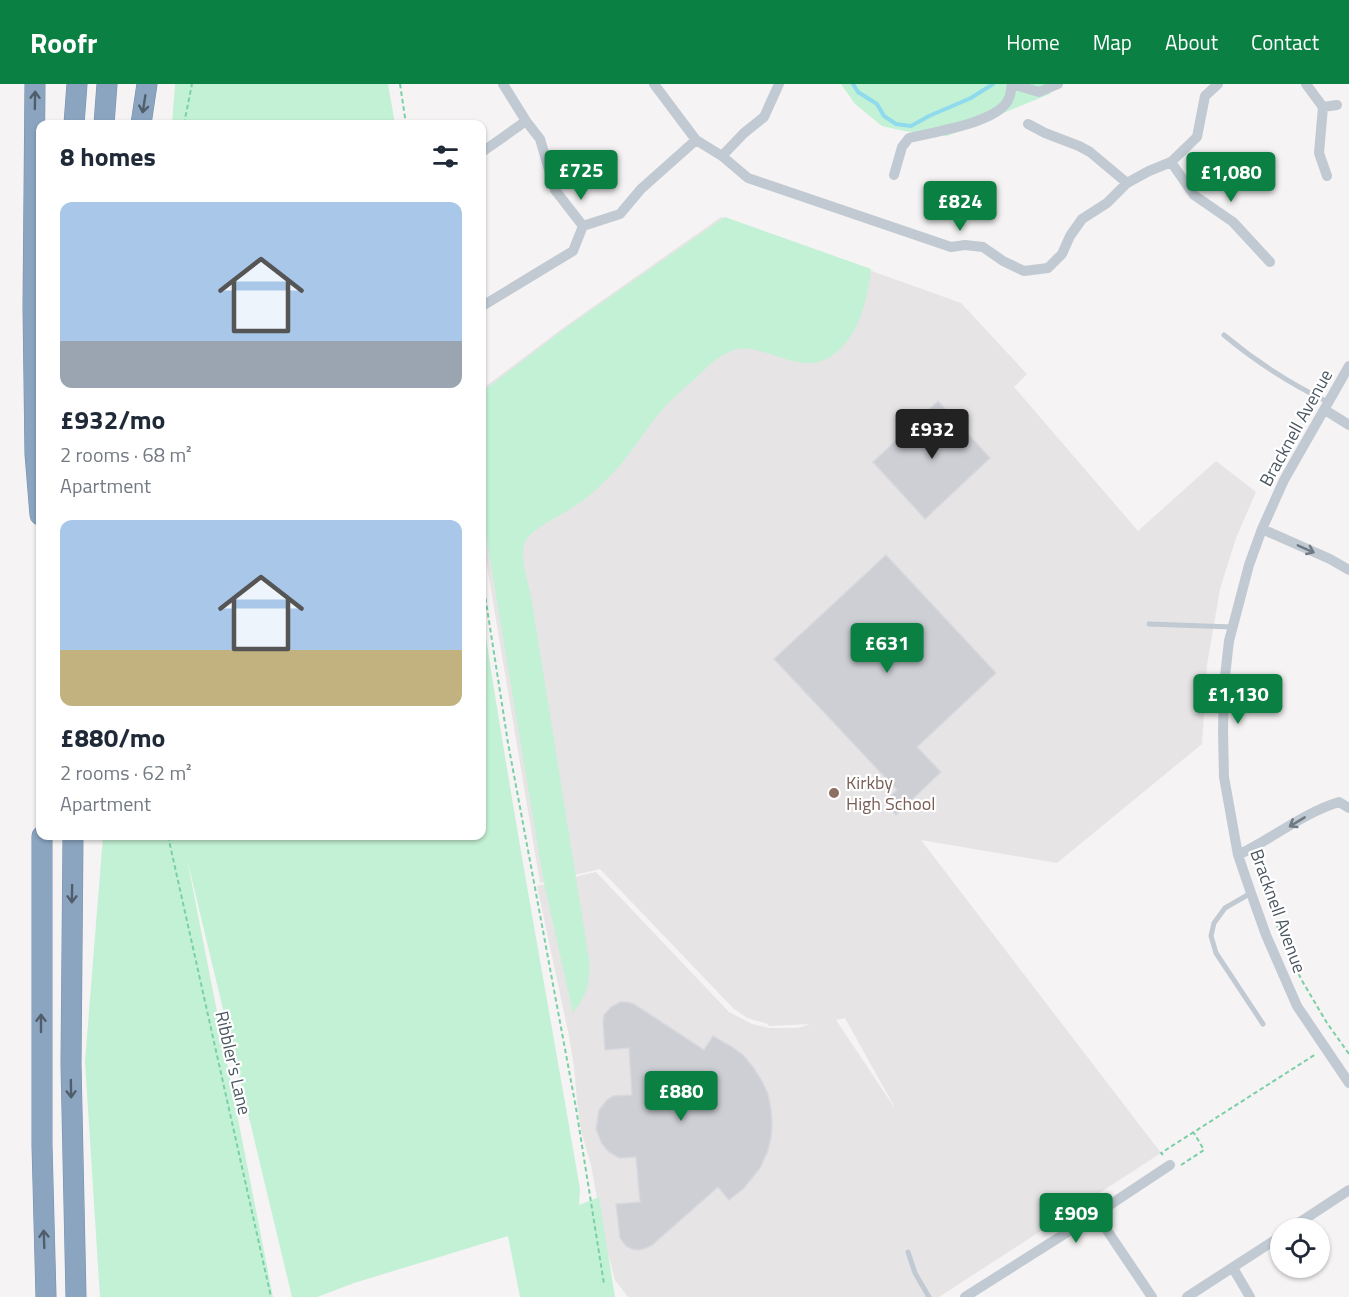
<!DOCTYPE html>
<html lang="en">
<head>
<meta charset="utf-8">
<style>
	body { margin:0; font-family:"Titillium Web",sans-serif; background:#f6f6f7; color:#1f2937; height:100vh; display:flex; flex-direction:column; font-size:22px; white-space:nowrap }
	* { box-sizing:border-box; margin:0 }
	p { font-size:20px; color:#747a83 }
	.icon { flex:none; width:33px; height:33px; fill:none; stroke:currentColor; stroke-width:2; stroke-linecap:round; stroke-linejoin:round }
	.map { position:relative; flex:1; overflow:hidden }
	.drawer { position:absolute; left:36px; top:36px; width:450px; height:720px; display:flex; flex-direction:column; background:#fff; border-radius:12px; box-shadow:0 2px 4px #0004 }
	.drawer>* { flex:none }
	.controls { position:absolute; left:1270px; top:1134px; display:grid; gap:12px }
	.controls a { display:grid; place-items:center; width:60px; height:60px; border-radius:50%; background:#fff; box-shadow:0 2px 4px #0004; font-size:30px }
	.price { position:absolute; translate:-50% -51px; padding:0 14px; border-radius:6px; background:#0b8043; color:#fff; font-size:20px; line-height:39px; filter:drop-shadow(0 2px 3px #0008) }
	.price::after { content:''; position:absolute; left:50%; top:36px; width:18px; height:14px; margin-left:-9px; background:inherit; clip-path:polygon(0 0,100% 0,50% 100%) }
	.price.active { background:#222; color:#fff }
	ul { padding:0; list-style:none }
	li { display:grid; align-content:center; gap:12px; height:318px; padding:0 24px }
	li span { display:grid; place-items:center; height:186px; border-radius:12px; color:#555 }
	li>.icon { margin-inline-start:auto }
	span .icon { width:108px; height:108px; fill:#fffc; stroke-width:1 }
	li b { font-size:26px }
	h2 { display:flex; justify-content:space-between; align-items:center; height:72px; padding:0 24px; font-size:26px }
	header { display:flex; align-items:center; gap:36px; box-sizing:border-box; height:84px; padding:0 30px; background:#0b8043; color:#fff }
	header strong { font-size:28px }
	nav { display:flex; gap:33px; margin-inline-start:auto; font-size:21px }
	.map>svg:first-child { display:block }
	.education { fill:#e6e4e5; fill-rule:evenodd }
	.green { fill:#c3f1d5 }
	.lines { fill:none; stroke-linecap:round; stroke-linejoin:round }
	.stream { stroke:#90daee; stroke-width:4 }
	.building { fill:#cdcfd5; stroke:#d7d9de; stroke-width:1.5 }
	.motorway-casing { stroke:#7690ad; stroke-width:21 }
	.path { stroke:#7ad0a6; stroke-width:2; stroke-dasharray:4.5 3; stroke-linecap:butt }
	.service { stroke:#c1cad2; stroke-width:5 }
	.minor { stroke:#c1cad2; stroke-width:10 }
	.motorway { stroke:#8ba5c1; stroke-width:20 }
	.oneway { stroke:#505e6b }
	.oneway2 { stroke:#6e7983 }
	.education-dot { fill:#8d6e63; stroke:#fff; stroke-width:2 }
	.labels { text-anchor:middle; stroke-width:4.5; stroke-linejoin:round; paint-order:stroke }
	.street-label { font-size:18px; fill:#4a5661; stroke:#fff }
	.education-label { font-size:18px; fill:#785e54; stroke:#fff; text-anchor:start }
</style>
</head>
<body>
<header>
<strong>Roofr</strong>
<nav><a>Home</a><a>Map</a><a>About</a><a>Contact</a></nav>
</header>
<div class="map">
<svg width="1349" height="1213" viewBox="0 0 1349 1213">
	<rect width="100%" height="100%" fill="#f5f3f3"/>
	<!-- education -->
	<path class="education" d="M 721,133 L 961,219 L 1027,290 L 1014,303 L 1138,447 L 1216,377 L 1256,408 L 1236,454 L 1220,505 L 1207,581 L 1202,660 L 1057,779 L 921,756 L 1161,1069 L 939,1213 L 628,1213 L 615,1196 L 605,1158 L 591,1081 L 581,1047 L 577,1017 L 574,982 L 569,952 L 537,802 L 596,788 L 729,928 L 752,940 L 769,944 L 798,944 L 810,940 L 769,942 L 768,940 L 747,934 L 733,924 L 600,785 L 540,799 L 482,452 L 482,305 L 563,244 ZM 845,934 L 894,1022 L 894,1023 L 836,936 Z"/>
	<!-- green -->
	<path class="green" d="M 175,0 L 388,0 L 395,40 L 172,40 Z
		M 841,0 L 1050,0 L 1039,8 L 1052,9 L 947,52 L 904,47 L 882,42 L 855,20 Z
		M 725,133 L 871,185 C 867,217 859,254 830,273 C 796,294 759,253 729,268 C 717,273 706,284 697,293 C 681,307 665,321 652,338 C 637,358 626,377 607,395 C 597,405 585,416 572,424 C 560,432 531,445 525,458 C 519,472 528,498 531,512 L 589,875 C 590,899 588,910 573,929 L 544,799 L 482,427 L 482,308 L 567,243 Z
		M 482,527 C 511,721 547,912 580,1105 L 579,1121 L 599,1113 L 615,1213 L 520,1213 L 508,1152 L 354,1199 L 317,1213 L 292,1213 L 187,775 L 273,1213 L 100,1213 L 85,978 L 103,752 L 482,752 Z"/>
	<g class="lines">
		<!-- stream -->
		<path class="stream" d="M 853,0 L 858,8 L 877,20 L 884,32 L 896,40 L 911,42 L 929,32 L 971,14 L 993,0"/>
	</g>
	<!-- building -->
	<path class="building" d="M 938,317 L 990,374 L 925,435 L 873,378 Z
		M 886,471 L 996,589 L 917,663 L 941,688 L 896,731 L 884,718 L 897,706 L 774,575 Z
		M 620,918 L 627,918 L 634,920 L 704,966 L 713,952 L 732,963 L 743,971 L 753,983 L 762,997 L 768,1010 L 771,1025 L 772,1039 L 771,1054 L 767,1069 L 760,1084 L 744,1104 L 729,1116 L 718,1103 L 652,1161 L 646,1164 L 639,1166 L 632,1165 L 626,1162 L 620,1154 L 616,1120 L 640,1118 L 636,1073 L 619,1074 L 609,1068 L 602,1060 L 596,1045 L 599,1026 L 607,1016 L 613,1012 L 632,1011 L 629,964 L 605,966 L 603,938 L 604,931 L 611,923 Z"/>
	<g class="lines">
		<defs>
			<path id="motorway" d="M 35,0 L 33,223 L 35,370 L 40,431
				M 74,40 L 77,0
				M 104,40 L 107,0
				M 141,40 L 147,0
				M 42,752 L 42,1061 L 46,1213
				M 73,752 L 71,980 L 76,1213"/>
		</defs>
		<!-- motorway casing -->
		<use href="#motorway" class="motorway-casing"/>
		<!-- path -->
		<path class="path" d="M 400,0 L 406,40
			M 184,40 L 192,0
			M 482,492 L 508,659 L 576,1024 L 604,1200
			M 168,752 L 271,1213
			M 1277,842 L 1301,895 L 1327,939 L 1349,970
			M 1163,1071 L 1161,1069 L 1316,970
			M 1181,1081 L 1204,1066 L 1194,1049"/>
		<!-- service -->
		<path class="service" d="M 1224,251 C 1255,277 1291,300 1328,318
			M 1149,540 L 1233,543
			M 1251,809 L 1225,824 L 1214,839 L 1211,852 L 1216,869 L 1263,940
			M 908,1168 L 915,1189 L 929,1213"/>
		<!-- minor -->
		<path class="minor" d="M 503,0 L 526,37 L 540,55 L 555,106 L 583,142 L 620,130 L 641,105 L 696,56
			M 654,0 L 696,56 L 722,72 L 748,94 L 951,163 L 965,161 L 983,163 L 1003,177 L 1024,187 L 1048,184 L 1062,170 L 1070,152 L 1082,135 L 1107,119 L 1127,99 L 1149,87 L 1171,78 L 1197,53 L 1205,12 L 1218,0
			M 1012,0 L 1039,8 L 1058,0
			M 1306,0 L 1323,23 L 1319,69 L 1327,92
			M 1323,23 L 1337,21
			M 1028,40 L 1045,49 L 1079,62 L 1090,68 L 1127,99
			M 482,68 L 526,37
			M 722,72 L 744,49 L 764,33 L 779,0
			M 1171,78 L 1194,111 L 1233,138 L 1270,178
			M 894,91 L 902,63 L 909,54 C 932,48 1000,39 1009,14 C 1011,10 1011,4 1012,0
			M 484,221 L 573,167 L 583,142
			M 1349,282 L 1284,396 L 1262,445 L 1249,481 L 1229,557 L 1224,601 L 1223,647 L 1224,693 L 1238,771 L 1251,809 L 1266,851 L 1297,922 L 1349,999
			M 1325,326 L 1349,341
			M 1262,445 L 1330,475 L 1349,486
			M 1238,771 C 1272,755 1303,729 1339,718 L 1349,724
			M 1096,1130 L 1152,1213
			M 1291,1144 L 1349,1106
			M 1233,1184 L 1250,1213
			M 965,1213 L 1096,1130 L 1170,1081
			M 1187,1213 L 1281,1152"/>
		<!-- motorway -->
		<use href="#motorway" class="motorway"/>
	</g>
	<!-- one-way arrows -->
	<defs><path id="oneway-shaft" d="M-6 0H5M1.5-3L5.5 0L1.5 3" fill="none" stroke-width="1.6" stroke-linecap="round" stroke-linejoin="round" transform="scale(1.5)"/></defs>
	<g class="oneway">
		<use href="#oneway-shaft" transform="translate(35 16) rotate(-89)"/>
		<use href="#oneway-shaft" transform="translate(144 20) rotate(99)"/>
		<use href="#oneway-shaft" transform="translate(72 810) rotate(91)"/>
		<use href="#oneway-shaft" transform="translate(41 939) rotate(-90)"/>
		<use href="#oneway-shaft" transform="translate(71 1005) rotate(89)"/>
		<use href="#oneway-shaft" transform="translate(44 1155) rotate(-92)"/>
	</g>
	<g class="oneway2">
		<use href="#oneway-shaft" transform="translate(1306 465) rotate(24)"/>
		<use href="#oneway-shaft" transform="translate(1297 738) rotate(149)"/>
	</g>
	<!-- markers -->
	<circle class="education-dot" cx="834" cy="709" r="6"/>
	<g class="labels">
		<!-- street labels -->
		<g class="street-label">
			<text transform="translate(1296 344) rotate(-61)" y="6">Bracknell Avenue</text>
			<text transform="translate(1278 827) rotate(70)" y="6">Bracknell Avenue</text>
			<text transform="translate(233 979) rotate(77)" y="6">Ribbler's Lane</text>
		</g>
		<!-- education labels -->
		<g class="education-label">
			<text x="846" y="705">Kirkby<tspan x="846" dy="21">High School</tspan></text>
		</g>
	</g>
</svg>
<div class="controls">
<a><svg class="icon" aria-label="locate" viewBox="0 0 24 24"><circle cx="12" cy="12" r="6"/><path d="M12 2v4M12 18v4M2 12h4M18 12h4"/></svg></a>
</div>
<b class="price" style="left:581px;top:117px">£725</b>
<b class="price" style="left:1231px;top:119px">£1,080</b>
<b class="price" style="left:960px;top:148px">£824</b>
<b class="price active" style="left:932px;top:376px">£932</b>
<b class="price" style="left:887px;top:590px">£631</b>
<b class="price" style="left:1238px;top:641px">£1,130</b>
<b class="price" style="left:681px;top:1038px">£880</b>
<b class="price" style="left:1076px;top:1160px">£909</b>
<section class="drawer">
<h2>8 homes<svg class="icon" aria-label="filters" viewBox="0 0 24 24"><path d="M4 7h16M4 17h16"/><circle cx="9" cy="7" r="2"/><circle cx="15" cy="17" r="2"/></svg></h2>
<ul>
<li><span style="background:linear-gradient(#a9c7e8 75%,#9aa5b1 0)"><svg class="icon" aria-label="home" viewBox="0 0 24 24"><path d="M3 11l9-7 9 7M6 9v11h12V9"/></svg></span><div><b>£932/mo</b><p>2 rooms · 68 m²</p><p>Apartment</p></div></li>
<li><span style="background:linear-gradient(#a9c7e8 70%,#c2b280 0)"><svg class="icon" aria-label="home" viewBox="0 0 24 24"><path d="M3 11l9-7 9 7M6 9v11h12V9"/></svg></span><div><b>£880/mo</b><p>2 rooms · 62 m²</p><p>Apartment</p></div></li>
</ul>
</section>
</div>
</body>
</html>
